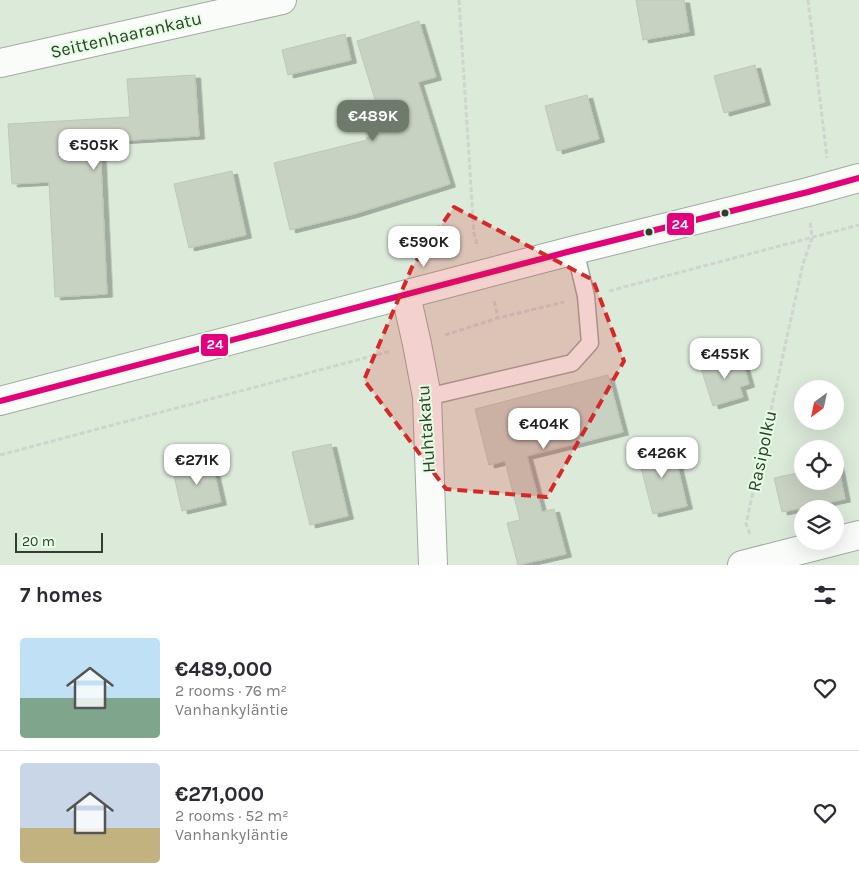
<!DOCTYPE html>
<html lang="en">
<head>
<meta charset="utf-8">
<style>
	body { margin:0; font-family:Karla,sans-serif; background:#f7f7f7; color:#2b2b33; height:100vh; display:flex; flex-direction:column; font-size:19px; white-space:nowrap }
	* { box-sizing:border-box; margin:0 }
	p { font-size:16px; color:#7c7c81 }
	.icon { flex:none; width:28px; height:28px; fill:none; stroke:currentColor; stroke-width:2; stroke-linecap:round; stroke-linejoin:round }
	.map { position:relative; height:565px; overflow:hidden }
	.drawer { display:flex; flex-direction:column; background:#fff; flex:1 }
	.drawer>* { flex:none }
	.needle { width:32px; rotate:213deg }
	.buttons { position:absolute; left:794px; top:380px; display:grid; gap:10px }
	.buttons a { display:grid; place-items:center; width:50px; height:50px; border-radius:50%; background:#fff; box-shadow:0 5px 20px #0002; font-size:25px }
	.scale { position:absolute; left:15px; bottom:12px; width:88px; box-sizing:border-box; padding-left:5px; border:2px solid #323d31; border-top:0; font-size:14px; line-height:18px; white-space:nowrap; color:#323d31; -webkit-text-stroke:4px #e3fee0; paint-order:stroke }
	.price { position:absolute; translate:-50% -42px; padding:0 11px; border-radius:10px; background:#fff; color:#222; font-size:16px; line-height:32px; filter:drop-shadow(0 1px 2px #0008) }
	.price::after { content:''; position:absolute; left:50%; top:30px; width:15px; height:11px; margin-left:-8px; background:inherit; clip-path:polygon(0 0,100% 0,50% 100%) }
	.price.active { background:#6e7a6c; color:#fff }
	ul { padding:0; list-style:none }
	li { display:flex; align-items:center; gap:15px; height:125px; padding:0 20px }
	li+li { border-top:1px solid #e1e1e2 }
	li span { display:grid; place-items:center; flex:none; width:140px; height:100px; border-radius:5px; color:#555 }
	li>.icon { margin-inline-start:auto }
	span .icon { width:60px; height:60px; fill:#fffc; stroke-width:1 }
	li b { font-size:21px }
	h2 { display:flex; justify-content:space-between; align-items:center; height:60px; padding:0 20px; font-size:21px }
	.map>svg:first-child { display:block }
	.building { fill:#c8d2c3; stroke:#bec7b9; filter:url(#shadow) }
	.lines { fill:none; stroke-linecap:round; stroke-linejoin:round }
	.lane-casing { stroke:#a0ab9f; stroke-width:19 }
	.street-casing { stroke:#a0ab9f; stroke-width:30 }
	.secondary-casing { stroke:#a0ab9f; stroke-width:30 }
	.path { stroke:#d0d4d0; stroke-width:3; stroke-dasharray:5 2.5; stroke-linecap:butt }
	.lane { stroke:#fafcf9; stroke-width:16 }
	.street { stroke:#fafcf9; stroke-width:28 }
	.secondary { stroke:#fafcf9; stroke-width:28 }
	.bus-1-casing { stroke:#e3fee0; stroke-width:10 }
	.bus-1 { stroke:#e5007d; stroke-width:6 }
	.marked { fill:#d62828; fill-opacity:0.2; stroke:#d62828; stroke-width:4; stroke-dasharray:10 6; stroke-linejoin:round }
	.bus-dot { fill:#323d31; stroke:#e3fee0; stroke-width:2 }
	.labels { text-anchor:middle; stroke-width:4; stroke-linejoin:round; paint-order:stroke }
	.street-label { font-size:18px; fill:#323d31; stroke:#e3fee0 }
	.line-badge { stroke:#e3fee0; stroke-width:2 }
	.badge-label { font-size:14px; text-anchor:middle; font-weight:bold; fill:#fff }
</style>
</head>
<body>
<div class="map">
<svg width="859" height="565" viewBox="0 0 859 565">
	<defs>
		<filter id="shadow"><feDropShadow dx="5.5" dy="3" stdDeviation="0" flood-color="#0004"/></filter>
	</defs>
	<rect width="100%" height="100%" fill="#dceada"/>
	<!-- building -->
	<path class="building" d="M 636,0 L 684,0 L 689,32 L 643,40 Z
		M 419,21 L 436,77 L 418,82 L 450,184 L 354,214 L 290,230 L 274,163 L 367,140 L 366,138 L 385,132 L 357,41 Z
		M 345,34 L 351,60 L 288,75 L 282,50 Z
		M 755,65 L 765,102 L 724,113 L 714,76 Z
		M 195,75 L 199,136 L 100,142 L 107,294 L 55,297 L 49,182 L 12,184 L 8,124 L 130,117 L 127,79 Z
		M 587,95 L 599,139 L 557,151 L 545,106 Z
		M 232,171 L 246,235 L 189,248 L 174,184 Z
		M 741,356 L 749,384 L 740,387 L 743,397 L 713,406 L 701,368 Z
		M 608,375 L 623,432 L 527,456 L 542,512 L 554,509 L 566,554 L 518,565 L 507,523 L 520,520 L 505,461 L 489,465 L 475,409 Z
		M 672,443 L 687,506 L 653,514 L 637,452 Z
		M 331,444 L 348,516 L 310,525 L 292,452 Z
		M 212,462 L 221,502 L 182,511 L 173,471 Z
		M 838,464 L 845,499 L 782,512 L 774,478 L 802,472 L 802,481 L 835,481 L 835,465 Z"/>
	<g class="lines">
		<defs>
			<path id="lane" d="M 427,397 L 572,363 L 590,343 L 586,296 L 575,250"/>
			<path id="street" d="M 0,63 L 282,0
				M 406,295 L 417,344 L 427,397 L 433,565
				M 742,565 L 859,535"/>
			<path id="secondary" d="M 0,401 L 575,250 L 808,192 L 859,178"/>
		</defs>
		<!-- lane casing -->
		<use href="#lane" class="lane-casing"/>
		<!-- street casing -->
		<use href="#street" class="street-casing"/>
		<!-- secondary casing -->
		<use href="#secondary" class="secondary-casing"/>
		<!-- path -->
		<path class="path" d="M 459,0 L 474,234 L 478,247
			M 808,0 L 827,158
			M 609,291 L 859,225
			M 494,301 L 498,318
			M 445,335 L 498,318 L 564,302
			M 0,455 L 391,351
			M 750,534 L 746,524 L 803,264 L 812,238 L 810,220"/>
		<!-- lane -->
		<use href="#lane" class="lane"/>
		<!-- street -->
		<use href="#street" class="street"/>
		<!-- secondary -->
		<use href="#secondary" class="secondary"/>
		<defs>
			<path id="bus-1" d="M 0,401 L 575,250 L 808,192 L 859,178"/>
		</defs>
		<!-- bus-1 casing -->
		<use href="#bus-1" class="bus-1-casing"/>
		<!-- bus-1 -->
		<use href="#bus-1" class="bus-1"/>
	</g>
	<!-- marked area -->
	<path class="marked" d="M 454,207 L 593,280 L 624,361 L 547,497 L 446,489 L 364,380 L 412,267 Z"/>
	<!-- markers -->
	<g class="bus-dot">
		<circle cx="725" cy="213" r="4.5"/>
		<circle cx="649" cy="232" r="4.5"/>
	</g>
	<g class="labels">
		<!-- street labels -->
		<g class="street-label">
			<text transform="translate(126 35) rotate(-13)" y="6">Seittenhaarankatu</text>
			<text transform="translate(426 429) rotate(-94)" y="6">Huhtakatu</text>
			<text transform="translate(762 451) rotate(-78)" y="6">Rasipolku</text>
		</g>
	</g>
	<g class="line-badge">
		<rect x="666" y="212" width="29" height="24" rx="5" fill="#e5007d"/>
		<rect x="200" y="333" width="29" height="24" rx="5" fill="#e5007d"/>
	</g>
	<g class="badge-label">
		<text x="680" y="229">24</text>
		<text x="215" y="349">24</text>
	</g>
</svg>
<div class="buttons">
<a><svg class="needle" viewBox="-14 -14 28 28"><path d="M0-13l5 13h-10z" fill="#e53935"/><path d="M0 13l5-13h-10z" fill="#7c7c81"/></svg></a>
<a><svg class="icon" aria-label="locate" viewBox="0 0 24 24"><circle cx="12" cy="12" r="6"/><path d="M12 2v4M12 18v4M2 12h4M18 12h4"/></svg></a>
<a><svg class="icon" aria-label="layers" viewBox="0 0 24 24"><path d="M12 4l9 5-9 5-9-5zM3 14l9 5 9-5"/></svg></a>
</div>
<div class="scale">20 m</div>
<b class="price active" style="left:373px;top:142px">€489K</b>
<b class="price" style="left:94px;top:171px">€505K</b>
<b class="price" style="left:424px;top:268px">€590K</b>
<b class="price" style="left:725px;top:380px">€455K</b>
<b class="price" style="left:544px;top:450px">€404K</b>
<b class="price" style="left:662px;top:479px">€426K</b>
<b class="price" style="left:197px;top:486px">€271K</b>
</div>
<section class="drawer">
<h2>7 homes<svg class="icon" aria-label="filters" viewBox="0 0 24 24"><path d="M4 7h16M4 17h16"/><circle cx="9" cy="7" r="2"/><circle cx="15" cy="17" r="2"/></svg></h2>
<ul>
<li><span style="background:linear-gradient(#bfe0f5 60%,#7fa58c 0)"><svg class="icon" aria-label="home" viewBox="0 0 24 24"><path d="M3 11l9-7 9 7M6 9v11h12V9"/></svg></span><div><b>€489,000</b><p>2 rooms · 76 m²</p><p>Vanhankyläntie</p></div><svg class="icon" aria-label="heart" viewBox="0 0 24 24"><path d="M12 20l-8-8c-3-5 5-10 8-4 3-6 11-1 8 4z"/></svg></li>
<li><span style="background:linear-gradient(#c9d6e8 65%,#c2b280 0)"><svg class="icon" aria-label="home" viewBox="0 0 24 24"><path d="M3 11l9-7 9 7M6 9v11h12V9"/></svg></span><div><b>€271,000</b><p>2 rooms · 52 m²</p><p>Vanhankyläntie</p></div><svg class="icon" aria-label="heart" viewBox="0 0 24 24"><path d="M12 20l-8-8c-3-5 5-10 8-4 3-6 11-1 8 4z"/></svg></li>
</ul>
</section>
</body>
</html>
